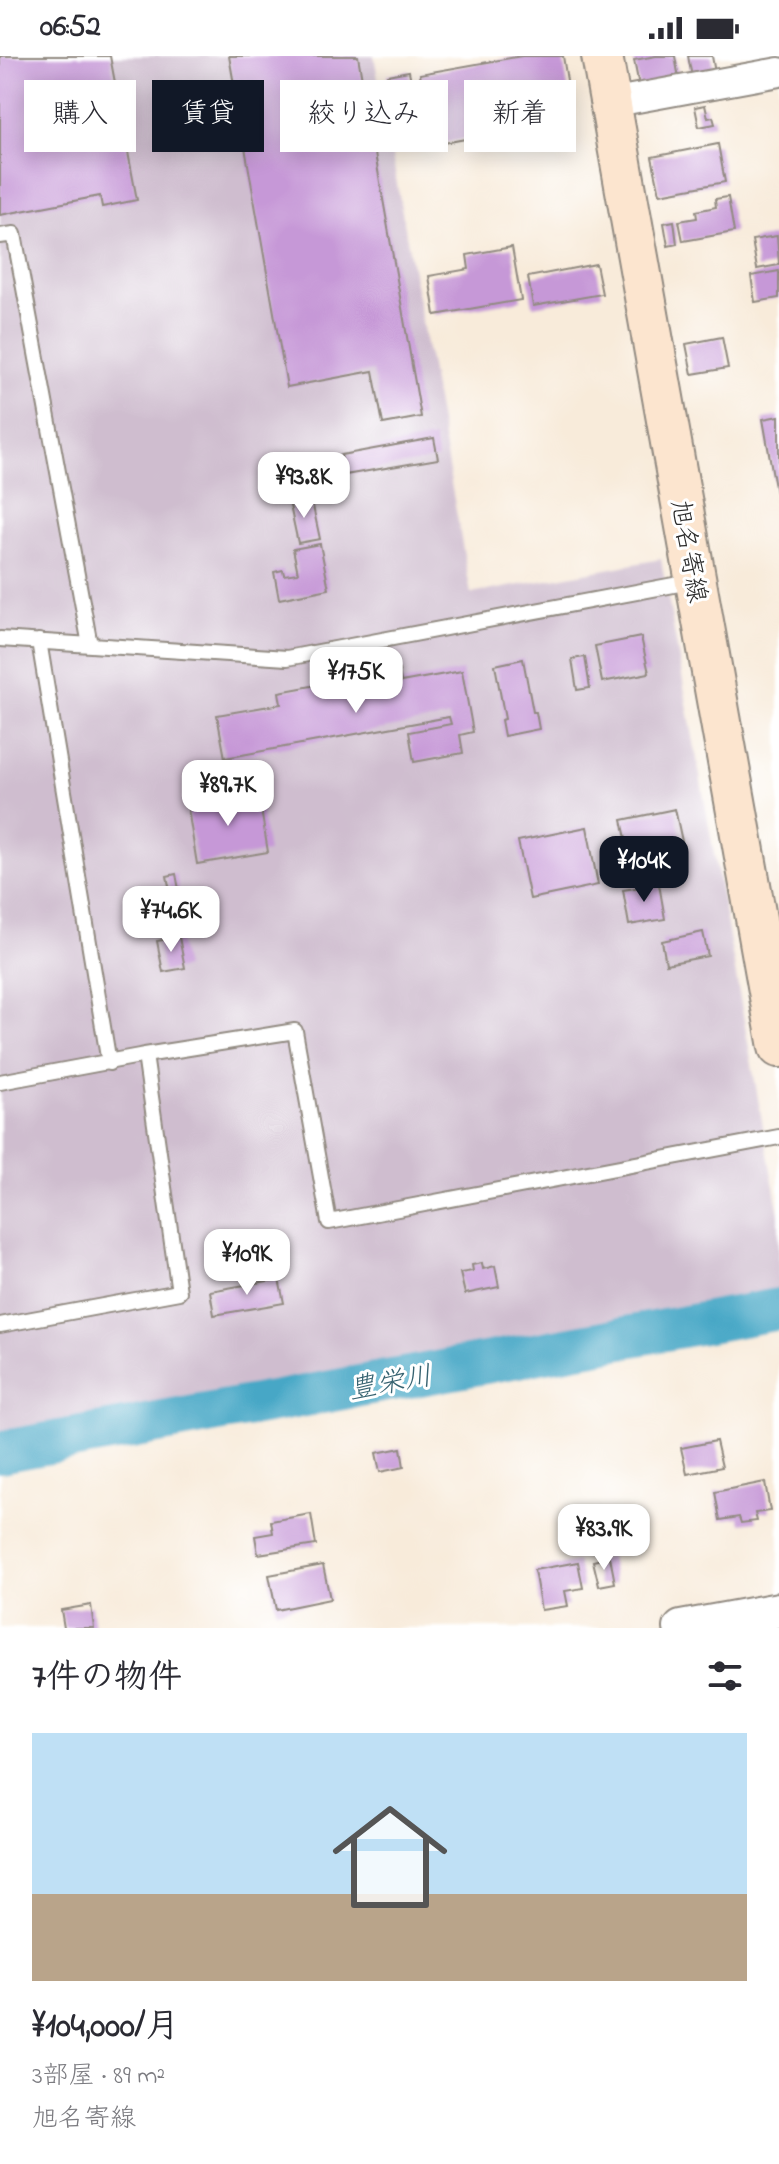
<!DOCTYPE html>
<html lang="ja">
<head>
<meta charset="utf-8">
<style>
	body { margin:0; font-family:"Indie Flower","Klee One",sans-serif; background:#f2f2f3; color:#2b2b33; height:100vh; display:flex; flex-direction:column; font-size:30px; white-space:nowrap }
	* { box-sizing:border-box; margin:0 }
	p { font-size:26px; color:#7c7c81 }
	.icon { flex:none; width:44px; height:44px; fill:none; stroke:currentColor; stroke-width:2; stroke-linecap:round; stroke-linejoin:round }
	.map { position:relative; height:1572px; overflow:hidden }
	.drawer { display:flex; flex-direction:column; background:#fff; flex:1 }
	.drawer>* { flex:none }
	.banner { position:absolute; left:24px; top:24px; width:732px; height:72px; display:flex; gap:16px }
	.price { position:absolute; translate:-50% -68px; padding:0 18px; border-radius:16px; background:#fff; color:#222; font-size:26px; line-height:52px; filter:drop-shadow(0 2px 4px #0008) }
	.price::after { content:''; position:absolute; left:50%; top:48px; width:24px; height:18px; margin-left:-12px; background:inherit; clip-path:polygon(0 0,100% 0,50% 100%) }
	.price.selected { background:#111827; color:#fff }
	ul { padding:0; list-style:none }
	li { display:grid; align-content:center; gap:16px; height:424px; padding:0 32px }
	li span { display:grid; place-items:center; height:248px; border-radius:0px; color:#555 }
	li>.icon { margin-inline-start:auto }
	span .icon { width:144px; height:144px; fill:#fffc; stroke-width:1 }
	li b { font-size:34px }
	h2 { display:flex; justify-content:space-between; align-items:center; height:96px; padding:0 32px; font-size:34px }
	.pill { padding:0 28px; border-radius:0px; background:#fff; box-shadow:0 4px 20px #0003; font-size:28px; line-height:72px }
	.pill.selected { background:#111827; color:#fff }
	.status { display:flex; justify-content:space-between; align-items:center; height:56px; padding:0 40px; background:#fff; direction:ltr }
	.status svg { height:22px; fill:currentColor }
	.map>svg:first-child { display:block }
	.industrial { fill:#cfbdcf }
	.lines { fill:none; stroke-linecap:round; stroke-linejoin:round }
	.river { stroke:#46a7c6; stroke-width:42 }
	.building { fill:#c698d7 }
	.service-casing { stroke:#928b82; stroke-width:18 }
	.minor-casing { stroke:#928b82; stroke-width:32 }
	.tertiary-casing { stroke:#928b82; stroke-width:38 }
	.secondary-casing { stroke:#928b82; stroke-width:44 }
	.service { stroke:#fff; stroke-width:14 }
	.minor { stroke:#fff; stroke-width:28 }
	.tertiary { stroke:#fff; stroke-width:34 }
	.secondary { stroke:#fce5cf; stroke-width:40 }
	.labels { text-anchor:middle; stroke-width:6; stroke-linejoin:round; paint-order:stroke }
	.street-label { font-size:26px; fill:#2b2b2b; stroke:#fff }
	.water-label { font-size:28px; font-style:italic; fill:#376371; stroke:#fff }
</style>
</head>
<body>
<div class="status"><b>06:52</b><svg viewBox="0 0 49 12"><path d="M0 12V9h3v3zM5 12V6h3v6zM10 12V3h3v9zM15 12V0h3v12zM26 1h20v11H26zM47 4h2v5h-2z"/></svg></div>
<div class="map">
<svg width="779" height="1572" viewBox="0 0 779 1572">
	<rect width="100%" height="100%" fill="#fff"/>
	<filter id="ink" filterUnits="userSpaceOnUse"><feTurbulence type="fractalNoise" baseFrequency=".0125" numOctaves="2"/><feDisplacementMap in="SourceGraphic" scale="16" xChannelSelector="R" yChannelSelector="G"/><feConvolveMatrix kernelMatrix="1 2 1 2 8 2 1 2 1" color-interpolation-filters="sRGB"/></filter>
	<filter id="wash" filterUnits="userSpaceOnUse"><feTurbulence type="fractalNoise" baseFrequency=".006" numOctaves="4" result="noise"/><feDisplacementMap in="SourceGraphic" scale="32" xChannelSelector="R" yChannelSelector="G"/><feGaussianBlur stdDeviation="1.8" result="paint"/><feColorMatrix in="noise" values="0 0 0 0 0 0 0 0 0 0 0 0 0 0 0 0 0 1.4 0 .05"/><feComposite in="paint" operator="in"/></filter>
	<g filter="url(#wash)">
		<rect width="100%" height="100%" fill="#f8ebda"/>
		<!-- industrial -->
		<path class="industrial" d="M 0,0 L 374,0 L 471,538 L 661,503 L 779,1159 L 779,1240 L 0,1382 Z"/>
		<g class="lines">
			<!-- river -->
			<path class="river" d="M 0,1396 L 779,1253"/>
		</g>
		<g id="blocks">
			<!-- building -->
			<path class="building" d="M 0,0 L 110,0 L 137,144 L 102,151 L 100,140 L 0,159 Z
				M 229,0 L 358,0 L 421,361 L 383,368 L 373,315 L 287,331 Z
				M 522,0 L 563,0 L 570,43 L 564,44 L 569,69 L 546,73 L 546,68 L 433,89 L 420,18 Z
				M 656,0 L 675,0 L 679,23 L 639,30 L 634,4 Z
				M 688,0 L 712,0 L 715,17 L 692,21 Z
				M 409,15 L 419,67 L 397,72 L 387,19 Z
				M 705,49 L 708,62 L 713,61 L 715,68 L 699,71 L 695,51 Z
				M 718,88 L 725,126 L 660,138 L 652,101 Z
				M 728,141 L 734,176 L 683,185 L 679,165 L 697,162 L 696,155 L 716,151 L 715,143 Z
				M 674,165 L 677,188 L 668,190 L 664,167 Z
				M 777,180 L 779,209 L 757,213 L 752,184 Z
				M 512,191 L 521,244 L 435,259 L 429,220 L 469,213 L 467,199 Z
				M 596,208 L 602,238 L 533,250 L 528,221 Z
				M 779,215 L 779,242 L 755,246 L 751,220 Z
				M 722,281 L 728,312 L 692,318 L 686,288 Z
				M 779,360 L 779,443 L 777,443 L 763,363 Z
				M 434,382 L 438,403 L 345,419 L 341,399 Z
				M 311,441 L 320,483 L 298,487 L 289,445 Z
				M 320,488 L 329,533 L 279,543 L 274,516 L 283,514 L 284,519 L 298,517 L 293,493 Z
				M 641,581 L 649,617 L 602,626 L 595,590 Z
				M 585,601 L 590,632 L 577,634 L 572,603 Z
				M 523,603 L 533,656 L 536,656 L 539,673 L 504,680 L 501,664 L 505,663 L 495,609 Z
				M 399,614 L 401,626 L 462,615 L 473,676 L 460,679 L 463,697 L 414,706 L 409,676 L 451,668 L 449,661 L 225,702 L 217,659 L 281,648 L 279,636 Z
				M 258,735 L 268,796 L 197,808 L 187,747 Z
				M 675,753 L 683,790 L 630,801 L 622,764 Z
				M 587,771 L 598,829 L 530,843 L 518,785 Z
				M 176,818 L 186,870 L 177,871 L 167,820 Z
				M 659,828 L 665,863 L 629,869 L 623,834 Z
				M 703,876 L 708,900 L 666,908 L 662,885 Z
				M 179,881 L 185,912 L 163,916 L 157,885 Z
				M 482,1207 L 483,1213 L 495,1210 L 499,1231 L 465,1238 L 460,1217 L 473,1215 L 472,1209 Z
				M 279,1223 L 284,1247 L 214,1259 L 210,1235 Z
				M 716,1385 L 722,1411 L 687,1418 L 681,1392 Z
				M 401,1392 L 404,1411 L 380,1416 L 376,1397 Z
				M 765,1426 L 770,1455 L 755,1457 L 757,1465 L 741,1467 L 739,1461 L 720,1464 L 715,1436 Z
				M 311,1458 L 316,1489 L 258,1498 L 255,1480 L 273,1477 L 271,1465 Z
				M 610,1501 L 615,1527 L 599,1530 L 593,1505 Z
				M 578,1506 L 583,1532 L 565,1535 L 568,1550 L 541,1554 L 534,1514 Z
				M 323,1509 L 330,1543 L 276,1554 L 269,1519 Z
				M 91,1549 L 94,1572 L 64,1572 L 61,1554 Z"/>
		</g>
	</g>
	<g filter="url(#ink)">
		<use href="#blocks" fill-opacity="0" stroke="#928b82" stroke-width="2"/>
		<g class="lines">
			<defs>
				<path id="service" d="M 0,180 L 14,178 L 90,589
					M 0,583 L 287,602 L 695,525
					M 39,585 L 109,1007
					M 0,1026 L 145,999
					M 0,1269 L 179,1236 L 145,999 L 295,975 L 329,1166 L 779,1081"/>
				<path id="minor" d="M 610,47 L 779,16"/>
				<path id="tertiary" d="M 681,1572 L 779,1554"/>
				<path id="secondary" d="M 602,0 L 779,991"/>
			</defs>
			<!-- service casing -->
			<use href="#service" class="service-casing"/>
			<!-- minor casing -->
			<use href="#minor" class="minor-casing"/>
			<!-- tertiary casing -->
			<use href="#tertiary" class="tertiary-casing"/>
			<!-- secondary casing -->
			<use href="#secondary" class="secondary-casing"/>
			<!-- service -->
			<use href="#service" class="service"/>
			<!-- minor -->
			<use href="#minor" class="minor"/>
			<!-- tertiary -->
			<use href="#tertiary" class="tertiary"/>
			<!-- secondary -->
			<use href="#secondary" class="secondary"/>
		</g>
	</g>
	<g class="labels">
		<!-- street labels -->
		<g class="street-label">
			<text transform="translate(690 495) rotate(80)" y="9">旭名寄線</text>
		</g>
		<!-- water labels -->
		<g class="water-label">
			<text transform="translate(390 1325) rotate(-10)" y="10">豊栄川</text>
		</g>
	</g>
</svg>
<b class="price" style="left:304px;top:464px">¥93.8K</b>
<b class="price" style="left:356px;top:659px">¥175K</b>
<b class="price" style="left:228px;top:772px">¥89.7K</b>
<b class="price selected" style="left:644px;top:848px">¥104K</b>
<b class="price" style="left:171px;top:898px">¥74.6K</b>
<b class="price" style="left:247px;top:1241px">¥109K</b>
<b class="price" style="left:604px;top:1516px">¥83.9K</b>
<div class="banner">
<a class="pill">購入</a>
<a class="pill selected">賃貸</a>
<a class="pill">絞り込み</a>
<a class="pill">新着</a>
</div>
</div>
<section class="drawer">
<h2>7件の物件<svg class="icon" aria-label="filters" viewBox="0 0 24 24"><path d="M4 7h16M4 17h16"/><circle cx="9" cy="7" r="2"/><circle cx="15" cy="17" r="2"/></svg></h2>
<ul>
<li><span style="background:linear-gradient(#bfe0f5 65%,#b9a48a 0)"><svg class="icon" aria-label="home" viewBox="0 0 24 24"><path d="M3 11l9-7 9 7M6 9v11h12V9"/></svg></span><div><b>¥104,000/月</b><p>3部屋 · 89 m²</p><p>旭名寄線</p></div></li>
</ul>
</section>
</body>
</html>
